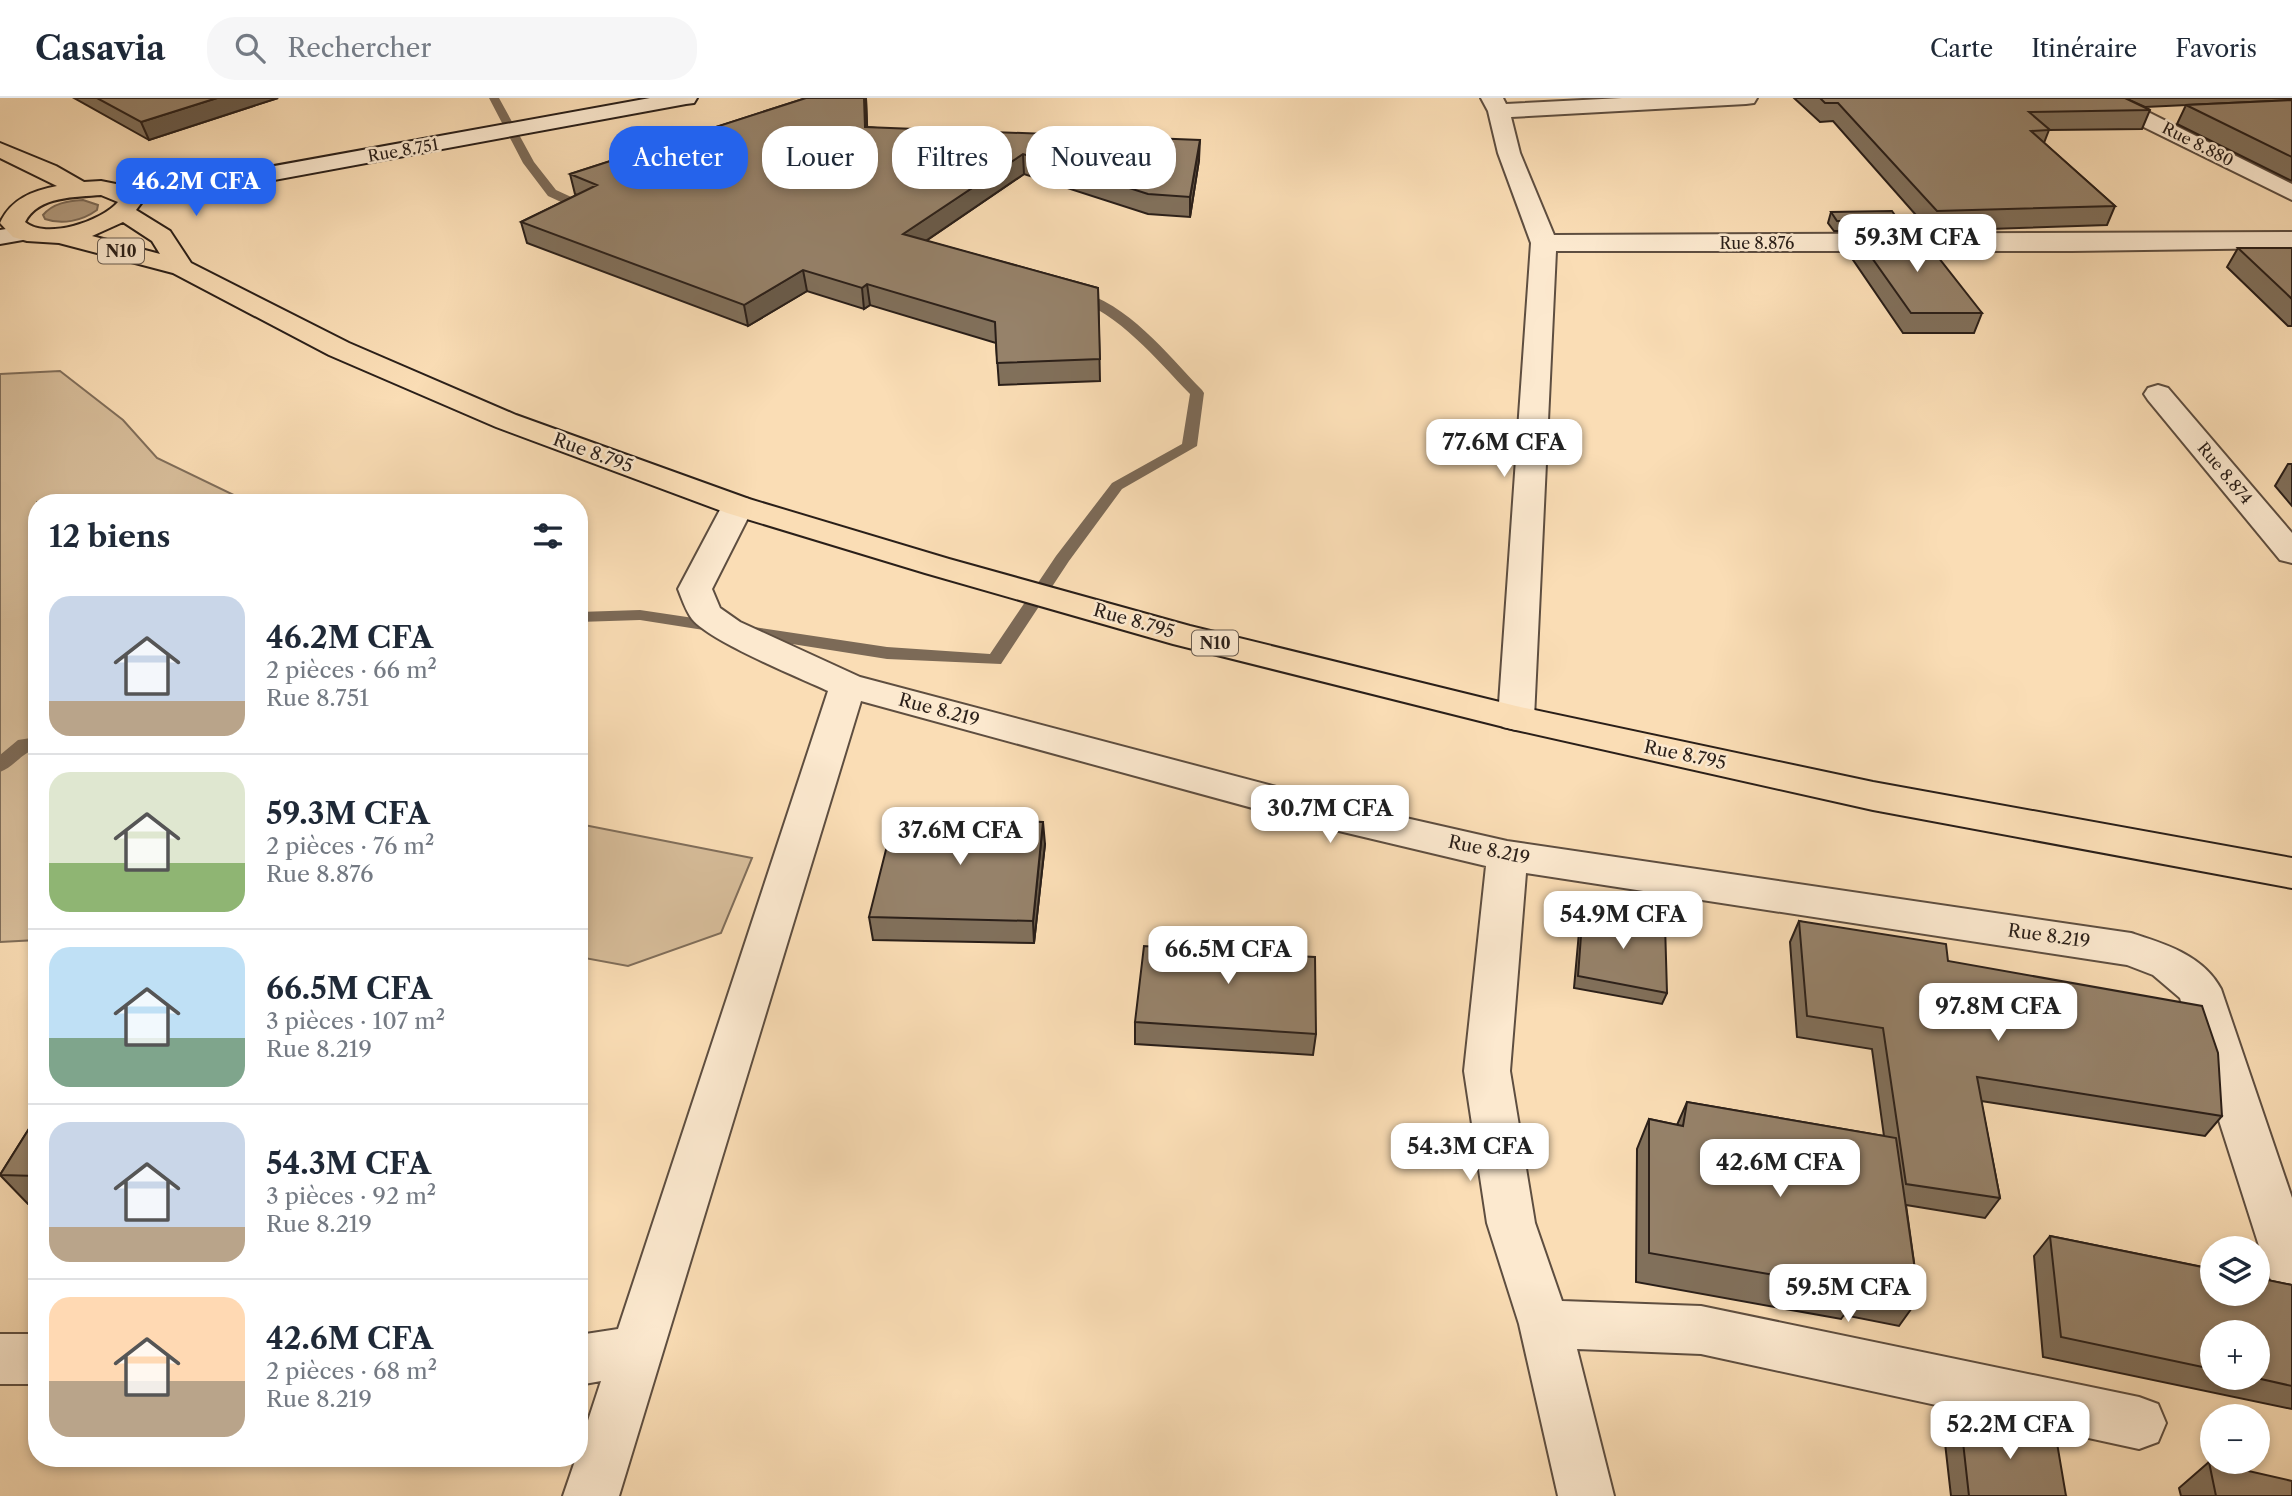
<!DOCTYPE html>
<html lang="fr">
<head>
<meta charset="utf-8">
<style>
	body { margin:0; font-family:"Libre Caslon Text",serif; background:#f6f6f7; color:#1f2937; height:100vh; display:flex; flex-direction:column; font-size:26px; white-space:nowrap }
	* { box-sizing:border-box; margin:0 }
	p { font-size:23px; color:#747a83 }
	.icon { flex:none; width:38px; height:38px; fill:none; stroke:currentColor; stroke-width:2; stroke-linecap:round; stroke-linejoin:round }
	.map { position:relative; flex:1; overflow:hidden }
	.side { position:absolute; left:28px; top:396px; width:560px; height:973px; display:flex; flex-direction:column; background:#fff; border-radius:28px; box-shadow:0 4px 10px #0003 }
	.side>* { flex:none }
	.banner { position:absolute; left:609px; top:28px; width:665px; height:63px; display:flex; gap:14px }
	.controls { position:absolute; left:2200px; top:1138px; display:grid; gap:14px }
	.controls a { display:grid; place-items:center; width:70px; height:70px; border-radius:50%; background:#fff; box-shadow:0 4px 10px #0003; font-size:35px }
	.price { position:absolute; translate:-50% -60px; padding:0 16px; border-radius:14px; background:#fff; color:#222; font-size:23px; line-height:46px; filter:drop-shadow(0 2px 4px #0008) }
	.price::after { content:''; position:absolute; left:50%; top:42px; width:21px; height:16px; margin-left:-10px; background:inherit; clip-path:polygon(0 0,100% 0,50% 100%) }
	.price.active { background:#2563eb; color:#fff }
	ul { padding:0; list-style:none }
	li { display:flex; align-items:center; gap:21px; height:175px; padding:0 21px }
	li+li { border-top:2px solid #e0e1e3 }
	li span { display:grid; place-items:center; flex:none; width:196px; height:140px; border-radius:21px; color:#555 }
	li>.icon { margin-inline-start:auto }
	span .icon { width:84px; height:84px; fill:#fffc; stroke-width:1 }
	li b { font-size:30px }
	h2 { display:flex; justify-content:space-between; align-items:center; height:84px; padding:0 21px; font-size:30px }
	.pill { padding:0 24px; border-radius:28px; background:#fff; box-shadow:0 4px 10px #0003; font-size:24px; line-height:63px }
	.pill.active { background:#2563eb; color:#fff }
	header { display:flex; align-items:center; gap:42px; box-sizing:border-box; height:98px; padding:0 35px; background:#fff; border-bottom:2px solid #e0e1e3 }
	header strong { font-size:33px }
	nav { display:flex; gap:38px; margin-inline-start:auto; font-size:24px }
	.search { width:490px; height:63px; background:#f6f6f7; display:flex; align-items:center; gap:18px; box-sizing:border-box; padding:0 24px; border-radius:28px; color:#747a83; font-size:26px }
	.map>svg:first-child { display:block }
	.green { fill:#d7bd9a; stroke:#806e5a; stroke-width:2 }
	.water { fill:#b39c80; stroke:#7c6a57; stroke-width:2 }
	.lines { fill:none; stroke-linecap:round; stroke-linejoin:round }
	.stream { fill:#7c6a57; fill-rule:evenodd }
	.street-casing { stroke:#5e4e40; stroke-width:4 }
	.secondary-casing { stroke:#2a1f19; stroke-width:4 }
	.highway-casing { stroke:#2a1f19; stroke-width:4 }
	.street { fill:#fce9cf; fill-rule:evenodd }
	.secondary { fill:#fce9cf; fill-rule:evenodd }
	.highway { fill:#faddb5; fill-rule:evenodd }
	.wall { fill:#81705b; stroke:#2a1f19; stroke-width:2; fill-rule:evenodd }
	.shaded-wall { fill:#695b4a; stroke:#2a1f19; stroke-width:2 }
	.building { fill:#96826a; stroke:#2a1f19; stroke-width:2 }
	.labels { text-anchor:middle; stroke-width:5; stroke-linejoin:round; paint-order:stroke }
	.far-street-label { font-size:16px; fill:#2a1f19; stroke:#fce9cf }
	.shield { fill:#fce9cf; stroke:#695c50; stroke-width:2 }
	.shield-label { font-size:16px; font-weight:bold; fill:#2a1f19 }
	.street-label { font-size:18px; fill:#2a1f19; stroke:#fce9cf }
</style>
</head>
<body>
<header>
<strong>Casavia</strong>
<div class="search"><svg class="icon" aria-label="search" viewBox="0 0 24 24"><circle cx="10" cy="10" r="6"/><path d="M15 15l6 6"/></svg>Rechercher</div>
<nav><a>Carte</a><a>Itinéraire</a><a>Favoris</a></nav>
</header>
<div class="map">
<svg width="2292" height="1398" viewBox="0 0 2292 1398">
	<rect width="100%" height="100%" fill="#faddb5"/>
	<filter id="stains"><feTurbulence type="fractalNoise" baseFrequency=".00286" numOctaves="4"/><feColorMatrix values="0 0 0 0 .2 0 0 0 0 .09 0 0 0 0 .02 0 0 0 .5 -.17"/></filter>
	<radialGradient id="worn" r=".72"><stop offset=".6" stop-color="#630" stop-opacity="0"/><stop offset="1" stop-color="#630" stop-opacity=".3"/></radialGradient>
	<!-- green -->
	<path class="green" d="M 60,273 L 123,322 L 157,360 L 238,399 L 241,404 L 37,404 L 37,842 L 0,844 L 0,276 Z
		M 579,726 L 752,760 L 721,835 L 628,868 L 579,859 Z"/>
	<!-- water -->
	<path class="water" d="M 83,102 L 98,107 L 97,112 C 82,123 62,127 45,121 L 43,117 C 53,105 68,103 83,102 Z"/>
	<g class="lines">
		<!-- stream -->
		<path class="stream" d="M 489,0 L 499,0 L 534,64 L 556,92 L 593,109 L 593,115 L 585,115 L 548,98 L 523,65 Z
			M 1076,192 C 1129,206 1166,255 1202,292 L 1204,295 L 1197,348 L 1122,391 L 1069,463 L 1001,566 L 887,561 L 640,522 L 579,524 L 579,514 L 640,512 L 887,549 L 990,556 L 1056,458 L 1112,385 L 1182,346 L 1190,296 C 1154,259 1121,217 1071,199 L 1071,193 Z
			M 37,639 L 37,651 C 22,654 14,669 0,674 L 0,657 L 18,642 Z"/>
		<defs>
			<path id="street" d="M 1481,0 L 1503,0 L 1506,6 L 1622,0 L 1757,0 L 1754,5 L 1746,6 L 1511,19 L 1520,55 L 1554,137 L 2292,134 L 2292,150 L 2072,153 L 1556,153 L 1534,620 L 1529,629 L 1516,632 L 1503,629 L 1498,620 L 1531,145 L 1498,55 L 1488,13 Z
				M 2092,0 L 2120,0 L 2292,86 L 2292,102 L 2095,5 Z
				M 2158,287 L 2168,290 L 2292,435 L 2292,465 L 2280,462 L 2148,302 L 2144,296 L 2148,290 Z
				M 738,399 L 749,401 L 754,408 L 712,491 L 720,510 L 740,524 L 860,579 L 1322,701 L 1507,743 L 2131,835 C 2165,846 2203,857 2221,891 L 2292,1100 L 2292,1196 L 2274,1189 L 2267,1173 L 2180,900 L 2153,877 L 2127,867 L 1526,775 L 1510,973 L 1535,1125 L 1562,1203 L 1701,1208 L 2139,1299 L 2158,1306 L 2166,1325 L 2158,1344 L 2139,1351 L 1701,1256 L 1577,1251 L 1614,1398 L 1558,1398 L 1519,1226 L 1487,1125 L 1464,973 L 1486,768 L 1322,729 L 861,603 L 619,1398 L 563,1398 L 576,1360 L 579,1360 L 579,1350 L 601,1283 L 579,1287 L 579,1237 L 618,1231 L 828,593 C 798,579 711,544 692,521 C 686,513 682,501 678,491 L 722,408 L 727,401 Z
				M 0,1236 L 37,1236 L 37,1286 L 0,1286 Z"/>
			<path id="secondary" d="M 650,0 L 697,0 L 694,5 L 686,6 L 252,86 L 200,89 L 119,100 L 111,98 L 107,93 L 111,88 L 119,86 L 200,75 L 252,72 Z
				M 25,128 L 34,130 L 37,135 L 34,140 L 0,146 L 0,132 Z"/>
			<path id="highway" d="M 0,45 L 56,68 L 84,84 L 101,83 L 126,88 L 133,92 L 142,104 L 136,112 L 170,133 L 191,165 L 349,245 L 516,317 L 749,401 L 949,461 L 1190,528 L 1516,608 L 1873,684 L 2292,760 L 2292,790 L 1873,712 L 1516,632 L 1173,546 L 925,475 L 727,415 L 496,329 L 329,257 L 173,175 L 59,145 L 27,143 L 13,139 L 0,125 C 11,101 32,93 57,88 L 0,60 ZM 101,97 L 118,104 C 102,123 46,142 25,124 C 38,98 76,99 101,97 ZM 123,124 L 152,143 L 160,156 L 92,138 Z"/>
		</defs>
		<!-- street casing -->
		<use href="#street" class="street-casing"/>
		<!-- secondary casing -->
		<use href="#secondary" class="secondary-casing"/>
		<!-- highway casing -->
		<use href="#highway" class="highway-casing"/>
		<!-- street -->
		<use href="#street" class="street"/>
		<!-- secondary -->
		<use href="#secondary" class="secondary"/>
		<!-- highway -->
		<use href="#highway" class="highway"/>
	</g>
	<!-- wall -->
	<path class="wall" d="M 74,0 L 278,0 L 149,42 Z
		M 806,0 L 866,0 L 867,29 L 1199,62 L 1190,119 L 1148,116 L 1024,76 L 926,143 L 1098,190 L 1100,283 L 999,287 L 996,245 L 870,207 L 864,211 L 807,193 L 748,228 L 527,145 L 521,124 L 577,97 L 575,96 L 570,76 Z
		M 1794,0 L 2125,0 L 2150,12 L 2142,31 L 2049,32 L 2044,45 L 2115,108 L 2107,127 L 1930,133 L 1833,23 L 1820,24 Z
		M 2125,0 L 2292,0 L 2292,2 L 2145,9 Z
		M 2292,2 L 2292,83 L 2177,26 L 2186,7 Z
		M 1831,114 L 1899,123 L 1896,133 L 1834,133 L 1828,125 Z
		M 1855,136 L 1982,215 L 1974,235 L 1903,235 L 1849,156 Z
		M 2238,150 L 2292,150 L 2292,228 L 2288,228 L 2227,169 Z
		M 2288,366 L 2292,366 L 2292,408 L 2275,388 Z
		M 1017,723 L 1045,746 L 1034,845 L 873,842 L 869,819 Z
		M 1583,811 L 1667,895 L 1662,906 L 1574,890 L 1580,823 Z
		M 1799,823 L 1948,863 L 2222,1018 L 2205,1038 L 1981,1003 L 2000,1100 L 1985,1120 L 1906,1107 L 1919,1200 L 1899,1228 L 1844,1217 L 1841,1221 L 1636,1184 L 1637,1051 L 1649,1021 L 1677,1027 L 1687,1004 L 1884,1038 L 1872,951 L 1797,939 L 1790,844 Z
		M 1275,857 L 1316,936 L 1313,957 L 1135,946 L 1135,924 Z
		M 37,1018 L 37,1106 L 28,1106 L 0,1077 Z
		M 2050,1138 L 2292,1187 L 2292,1311 L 2043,1259 L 2034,1158 ZM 2212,1234 L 2258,1279 L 2212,1279 Z
		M 1960,1317 L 2066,1398 L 1951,1398 L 1944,1336 Z
		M 2209,1364 L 2292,1398 L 2181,1398 L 2179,1390 Z"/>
	<!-- shaded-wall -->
	<path class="shaded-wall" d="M 217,0 L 278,0 L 149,42 L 141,24 Z
		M 864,0 L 866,1 L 868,49 L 865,29 Z
		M 1200,42 L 1199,62 L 1190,119 L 1190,99 Z
		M 1023,56 L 1024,76 L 905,157 L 903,136 Z
		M 803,172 L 807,193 L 748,228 L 744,207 Z
		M 867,186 L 870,207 L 864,211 L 862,190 Z
		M 1043,724 L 1045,746 L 1034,845 L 1033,823 Z"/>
	<!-- building -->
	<path class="building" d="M 97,0 L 217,0 L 141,24 Z
		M 806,0 L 864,0 L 865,29 L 1200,42 L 1190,99 L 1148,96 L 1023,56 L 903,136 L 1098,190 L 1100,261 L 997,265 L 995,224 L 867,186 L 862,190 L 803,172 L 744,207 L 521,124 L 597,87 L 570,76 Z
		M 1820,0 L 2125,0 L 2150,12 L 2029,14 L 2050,32 L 2031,33 L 2115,108 L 1937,113 L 1838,5 L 1825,5 Z
		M 2292,2 L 2292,59 L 2186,7 Z
		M 1892,113 L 1899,123 L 1837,123 L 1831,114 Z
		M 1855,136 L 1920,136 L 1982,215 L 1911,215 Z
		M 2238,150 L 2292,150 L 2292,201 Z
		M 923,712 L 1016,714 L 1017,723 L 1043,724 L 1033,823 L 869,819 L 894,720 L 920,720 Z
		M 1583,811 L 1665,826 L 1667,895 L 1578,878 Z
		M 1799,823 L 1946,846 L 1948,863 L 2202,908 L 2218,955 L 2222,1018 L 1977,979 L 2000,1100 L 1906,1086 L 1883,930 L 1807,918 Z
		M 1190,838 L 1276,841 L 1274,857 L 1315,859 L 1316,936 L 1135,924 L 1144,848 L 1188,851 Z
		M 1687,1004 L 1896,1040 L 1919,1200 L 1860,1188 L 1859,1192 L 1649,1155 L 1649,1021 L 1683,1028 Z
		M 37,1018 L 37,1078 L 0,1077 Z
		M 2050,1138 L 2212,1171 L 2212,1195 L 2258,1195 L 2258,1180 L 2292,1187 L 2292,1288 L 2252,1279 L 2258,1279 L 2258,1234 L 2212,1234 L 2212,1271 L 2061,1239 Z
		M 1960,1317 L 2056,1339 L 2066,1398 L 1969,1398 Z
		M 2209,1364 L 2292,1383 L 2292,1398 L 2216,1398 Z"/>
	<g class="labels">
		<!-- far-street labels -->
		<g class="far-street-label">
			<text transform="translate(2198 46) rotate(27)" y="6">Rue 8.880</text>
			<text transform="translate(403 52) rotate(-10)" y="6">Rue 8.751</text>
			<text x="1757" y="151">Rue 8.876</text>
			<text transform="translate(2225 375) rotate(50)" y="6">Rue 8.874</text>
		</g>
		<!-- shield labels -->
		<g class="shield">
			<rect x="98" y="140.5" width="46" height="25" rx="5"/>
			<rect x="1192" y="532.5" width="46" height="25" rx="5"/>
		</g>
		<g class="shield-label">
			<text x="121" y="159">N10</text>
			<text x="1215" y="551">N10</text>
		</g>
		<!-- street labels -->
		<g class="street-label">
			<text transform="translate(593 355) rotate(20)" y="6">Rue 8.795</text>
			<text transform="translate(1134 523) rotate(16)" y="6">Rue 8.795</text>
			<text transform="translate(939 612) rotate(15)" y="6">Rue 8.219</text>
			<text transform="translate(1685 657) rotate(12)" y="6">Rue 8.795</text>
			<text transform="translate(1489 752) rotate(12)" y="6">Rue 8.219</text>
			<text transform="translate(2049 838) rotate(8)" y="6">Rue 8.219</text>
		</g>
	</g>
	<rect width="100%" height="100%" filter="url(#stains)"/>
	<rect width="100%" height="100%" fill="url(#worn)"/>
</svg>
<div class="controls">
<a><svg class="icon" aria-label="layers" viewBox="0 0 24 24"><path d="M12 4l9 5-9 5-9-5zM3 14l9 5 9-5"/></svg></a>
<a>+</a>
<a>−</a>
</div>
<b class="price active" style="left:196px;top:120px">46.2M CFA</b>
<b class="price" style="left:1917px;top:176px">59.3M CFA</b>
<b class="price" style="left:1504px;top:381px">77.6M CFA</b>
<b class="price" style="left:1330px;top:747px">30.7M CFA</b>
<b class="price" style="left:960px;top:769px">37.6M CFA</b>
<b class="price" style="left:1623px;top:853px">54.9M CFA</b>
<b class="price" style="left:1228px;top:888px">66.5M CFA</b>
<b class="price" style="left:1998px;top:945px">97.8M CFA</b>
<b class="price" style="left:1470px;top:1085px">54.3M CFA</b>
<b class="price" style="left:1780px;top:1101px">42.6M CFA</b>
<b class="price" style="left:1848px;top:1226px">59.5M CFA</b>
<b class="price" style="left:2010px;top:1363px">52.2M CFA</b>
<div class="banner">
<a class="pill active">Acheter</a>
<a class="pill">Louer</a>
<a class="pill">Filtres</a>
<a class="pill">Nouveau</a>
</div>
<section class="side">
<h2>12 biens<svg class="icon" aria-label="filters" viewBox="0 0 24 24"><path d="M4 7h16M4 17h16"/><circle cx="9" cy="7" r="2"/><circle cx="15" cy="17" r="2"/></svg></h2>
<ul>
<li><span style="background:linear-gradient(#c9d6e8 75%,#b9a48a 0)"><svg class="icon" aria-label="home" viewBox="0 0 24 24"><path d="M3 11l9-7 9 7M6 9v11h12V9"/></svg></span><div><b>46.2M CFA</b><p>2 pièces · 66 m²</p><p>Rue 8.751</p></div></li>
<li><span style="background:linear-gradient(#dfe7d0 65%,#8fb573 0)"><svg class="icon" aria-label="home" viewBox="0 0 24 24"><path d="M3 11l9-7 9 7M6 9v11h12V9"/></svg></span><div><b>59.3M CFA</b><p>2 pièces · 76 m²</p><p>Rue 8.876</p></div></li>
<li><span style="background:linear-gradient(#bfe0f5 65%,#7fa58c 0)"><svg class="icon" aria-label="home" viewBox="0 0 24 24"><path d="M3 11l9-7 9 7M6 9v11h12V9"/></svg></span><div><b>66.5M CFA</b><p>3 pièces · 107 m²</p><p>Rue 8.219</p></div></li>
<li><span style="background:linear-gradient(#c9d6e8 75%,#b9a48a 0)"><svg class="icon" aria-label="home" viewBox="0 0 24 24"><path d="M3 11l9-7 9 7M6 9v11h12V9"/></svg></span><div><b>54.3M CFA</b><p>3 pièces · 92 m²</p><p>Rue 8.219</p></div></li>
<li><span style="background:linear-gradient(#ffd9b3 60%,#b9a48a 0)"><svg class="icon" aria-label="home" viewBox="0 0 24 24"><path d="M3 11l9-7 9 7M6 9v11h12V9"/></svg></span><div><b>42.6M CFA</b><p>2 pièces · 68 m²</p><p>Rue 8.219</p></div></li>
</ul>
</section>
</div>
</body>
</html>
